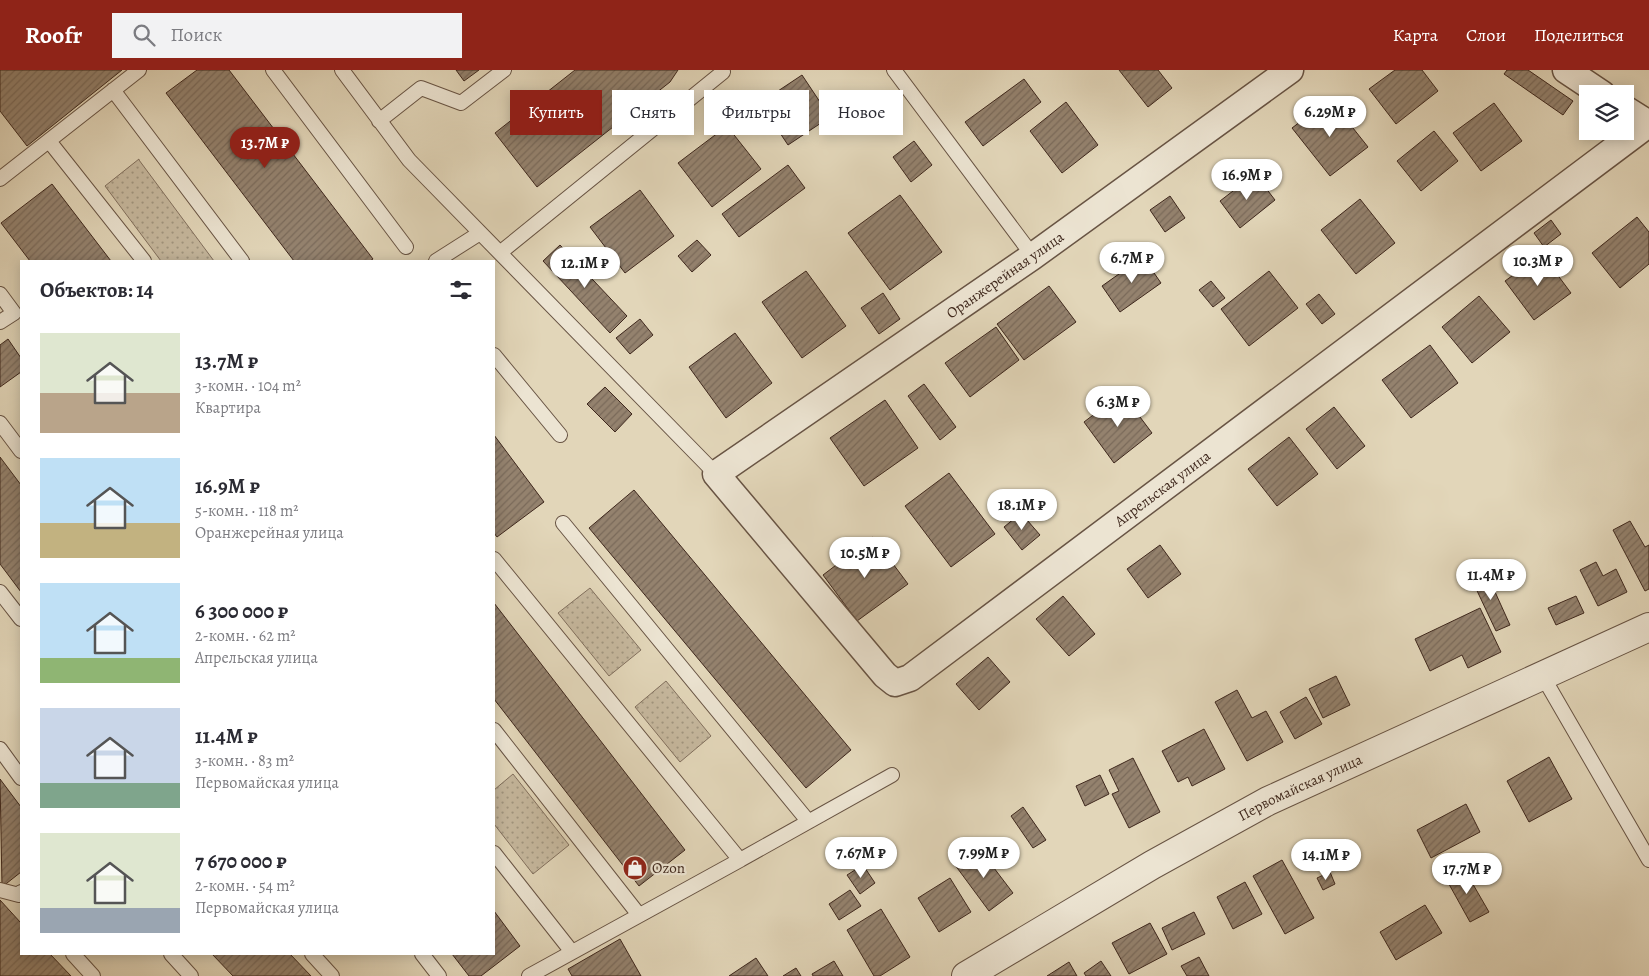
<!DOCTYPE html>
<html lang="ru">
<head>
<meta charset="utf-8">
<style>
	body { margin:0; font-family:Alegreya,serif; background:#f2f2f3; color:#2b2b33; height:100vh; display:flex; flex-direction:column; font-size:19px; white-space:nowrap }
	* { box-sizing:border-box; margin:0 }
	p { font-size:16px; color:#7c7c81 }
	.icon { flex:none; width:28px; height:28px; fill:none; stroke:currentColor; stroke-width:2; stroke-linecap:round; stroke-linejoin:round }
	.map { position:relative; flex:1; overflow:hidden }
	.details { position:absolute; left:20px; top:190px; width:475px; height:695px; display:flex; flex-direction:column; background:#fff; border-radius:0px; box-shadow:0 2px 12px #0003 }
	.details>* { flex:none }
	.hud { position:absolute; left:510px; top:20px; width:475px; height:45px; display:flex; gap:10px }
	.fabs { position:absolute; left:1579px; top:15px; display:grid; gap:10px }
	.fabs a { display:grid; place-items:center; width:55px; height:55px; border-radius:0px; background:#fff; box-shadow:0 2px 12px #0003; font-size:25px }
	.price { position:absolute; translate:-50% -42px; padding:0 11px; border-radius:18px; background:#fff; color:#222; font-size:16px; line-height:32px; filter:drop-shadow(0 1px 2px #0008) }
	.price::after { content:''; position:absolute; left:50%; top:30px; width:15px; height:11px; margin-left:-8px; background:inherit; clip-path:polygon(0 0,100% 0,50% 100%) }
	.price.selected { background:#8f2418; color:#fff }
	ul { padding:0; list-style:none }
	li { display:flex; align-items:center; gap:15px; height:125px; padding:0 20px }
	li span { display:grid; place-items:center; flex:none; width:140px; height:100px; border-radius:0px; color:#555 }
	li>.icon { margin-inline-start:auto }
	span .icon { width:60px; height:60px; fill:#fffc; stroke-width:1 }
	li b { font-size:21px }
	h2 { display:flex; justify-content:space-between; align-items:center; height:60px; padding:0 20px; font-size:21px }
	.chip { padding:0 18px; border-radius:0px; background:#fff; box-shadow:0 2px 12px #0003; font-size:18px; line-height:45px }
	.chip.selected { background:#8f2418; color:#fff }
	header { display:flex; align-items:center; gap:30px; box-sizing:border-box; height:70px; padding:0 25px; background:#8f2418; color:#fff }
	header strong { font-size:24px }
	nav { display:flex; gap:28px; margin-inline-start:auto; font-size:18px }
	.search { width:350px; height:45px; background:#f2f2f3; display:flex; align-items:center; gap:12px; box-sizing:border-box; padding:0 18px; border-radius:0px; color:#7c7c81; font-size:19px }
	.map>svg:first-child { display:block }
	.park { fill:url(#park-dots); stroke:#82705e }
	.building { fill:url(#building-hatch); stroke:#3f281d }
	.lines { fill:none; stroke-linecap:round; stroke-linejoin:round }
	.service-casing { stroke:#685444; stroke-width:16 }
	.minor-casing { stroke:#685444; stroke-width:29 }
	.tertiary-casing { stroke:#685444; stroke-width:30 }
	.service { stroke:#ece4d2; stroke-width:14 }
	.minor { stroke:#ece4d2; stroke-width:26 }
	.tertiary { stroke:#ece4d2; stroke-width:28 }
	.labels { text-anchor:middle; stroke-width:4.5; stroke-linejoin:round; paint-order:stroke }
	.street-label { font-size:15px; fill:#3f281d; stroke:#ece4d2 }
	.poi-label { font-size:15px; fill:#3f281d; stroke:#ece4d2; text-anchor:start }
</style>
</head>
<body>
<header>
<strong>Roofr</strong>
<div class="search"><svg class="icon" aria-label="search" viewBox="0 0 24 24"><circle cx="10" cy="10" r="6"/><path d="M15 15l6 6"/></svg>Поиск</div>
<nav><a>Карта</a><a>Слои</a><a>Поделиться</a></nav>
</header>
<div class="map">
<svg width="1649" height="906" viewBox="0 0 1649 906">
	<defs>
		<pattern id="park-dots" width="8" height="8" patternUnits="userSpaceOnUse" patternTransform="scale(1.25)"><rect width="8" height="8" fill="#c6b89e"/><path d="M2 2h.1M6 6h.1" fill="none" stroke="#a29680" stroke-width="1.8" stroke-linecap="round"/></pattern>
		<pattern id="building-hatch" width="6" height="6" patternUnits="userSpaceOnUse" patternTransform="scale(1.25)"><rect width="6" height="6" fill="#94826e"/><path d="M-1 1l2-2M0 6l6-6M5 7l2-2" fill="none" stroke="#7a6a5a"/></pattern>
	</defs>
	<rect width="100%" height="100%" fill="#e2d6b9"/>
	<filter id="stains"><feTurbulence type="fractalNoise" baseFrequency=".004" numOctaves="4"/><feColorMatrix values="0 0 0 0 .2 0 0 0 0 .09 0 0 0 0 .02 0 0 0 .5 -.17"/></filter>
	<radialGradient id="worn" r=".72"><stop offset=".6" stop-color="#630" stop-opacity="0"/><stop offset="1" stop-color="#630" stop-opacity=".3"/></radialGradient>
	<!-- park -->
	<path class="park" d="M 139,89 L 139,90 L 214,191 L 161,191 L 105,116 Z
		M 590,518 L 641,580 L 609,606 L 558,543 Z
		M 666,611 L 711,666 L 680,692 L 635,637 Z
		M 513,704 L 569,775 L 533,804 L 494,754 L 494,720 Z"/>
	<!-- building -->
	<path class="building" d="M 0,0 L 122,0 L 27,76 L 0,41 Z
		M 197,0 L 229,0 L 373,189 L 370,191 L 294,191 L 166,23 Z
		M 456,0 L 479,0 L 464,11 Z
		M 575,0 L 678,0 L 670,12 L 537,117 L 495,63 Z
		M 1119,0 L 1158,0 L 1172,18 L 1148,37 Z
		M 1395,0 L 1422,0 L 1438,21 L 1396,54 L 1369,19 Z
		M 1507,0 L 1528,0 L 1573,31 L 1563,45 L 1504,4 Z
		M 802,5 L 830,47 L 788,75 L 760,33 Z
		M 1024,9 L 1041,32 L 983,76 L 965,52 Z
		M 1330,29 L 1368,77 L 1330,106 L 1292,58 Z
		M 1066,32 L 1098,75 L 1062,103 L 1030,61 Z
		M 1494,33 L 1522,71 L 1481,101 L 1453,63 Z
		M 727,56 L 761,99 L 712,137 L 678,93 Z
		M 1434,61 L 1458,91 L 1421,121 L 1397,91 Z
		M 914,71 L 932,95 L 911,112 L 893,87 Z
		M 788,95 L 805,118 L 739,167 L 722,144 Z
		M 1255,104 L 1275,130 L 1240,158 L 1220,131 Z
		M 52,114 L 111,191 L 30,191 L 1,153 Z
		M 640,120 L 674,166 L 625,203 L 590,157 Z
		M 900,125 L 942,182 L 890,220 L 848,163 Z
		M 1170,126 L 1185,148 L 1165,162 L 1150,140 Z
		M 1360,129 L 1395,173 L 1356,204 L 1321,160 Z
		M 1637,147 L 1649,162 L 1649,194 L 1620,218 L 1592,183 Z
		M 1551,150 L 1561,164 L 1544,177 L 1534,163 Z
		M 697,170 L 711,185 L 692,202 L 678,186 Z
		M 560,175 L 627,246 L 610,263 L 543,191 Z
		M 1542,184 L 1571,223 L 1534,250 L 1505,211 Z
		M 1143,187 L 1161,213 L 1120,242 L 1102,216 Z
		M 806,201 L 846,256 L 802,288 L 762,232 Z
		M 1269,201 L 1298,238 L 1249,276 L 1221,239 Z
		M 1211,211 L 1225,228 L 1213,237 L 1199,220 Z
		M 1049,216 L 1076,252 L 1024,290 L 997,254 Z
		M 883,223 L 900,249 L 879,264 L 861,238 Z
		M 1319,224 L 1335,244 L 1322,254 L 1306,234 Z
		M 1479,226 L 1510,262 L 1472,293 L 1442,257 Z
		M 640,249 L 653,265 L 630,284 L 616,268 Z
		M 996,257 L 1019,290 L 970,327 L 945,293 Z
		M 735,263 L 772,313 L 726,348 L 689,297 Z
		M 8,269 L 21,288 L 21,302 L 0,317 L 0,275 Z
		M 1430,275 L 1458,313 L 1411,348 L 1382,310 Z
		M 924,314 L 956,357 L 940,370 L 908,326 Z
		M 605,317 L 632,344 L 615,362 L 587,334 Z
		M 1122,323 L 1152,363 L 1114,393 L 1084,352 Z
		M 885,330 L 918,378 L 864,416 L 830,368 Z
		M 1334,337 L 1365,376 L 1337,399 L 1306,359 Z
		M 494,365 L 544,432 L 497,467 L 494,463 Z
		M 1289,367 L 1318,404 L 1277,436 L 1248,399 Z
		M 0,387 L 21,415 L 21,522 L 0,494 Z
		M 949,403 L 995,464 L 951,497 L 905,436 Z
		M 634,420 L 851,680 L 806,718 L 589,458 Z
		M 1021,443 L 1040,465 L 1022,480 L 1004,457 Z
		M 1630,451 L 1645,477 L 1649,475 L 1649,519 L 1645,521 L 1613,460 Z
		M 873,467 L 908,514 L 857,551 L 823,505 Z
		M 1160,475 L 1181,504 L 1148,528 L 1127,499 Z
		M 1596,492 L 1603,506 L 1616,499 L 1627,522 L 1598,536 L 1580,500 Z
		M 1486,502 L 1510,555 L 1496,561 L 1471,508 Z
		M 1063,526 L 1095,564 L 1069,586 L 1036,549 Z
		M 1576,526 L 1584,543 L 1556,555 L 1548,538 Z
		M 494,533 L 685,780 L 639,816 L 494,629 Z
		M 1480,538 L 1501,582 L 1468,598 L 1462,585 L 1430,601 L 1415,569 Z
		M 988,587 L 1010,612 L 979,640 L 956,614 Z
		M 1336,606 L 1350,635 L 1323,648 L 1309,619 Z
		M 1237,620 L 1252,648 L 1266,641 L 1283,672 L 1247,691 L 1215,632 Z
		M 1306,627 L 1322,654 L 1295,669 L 1280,642 Z
		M 1204,659 L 1225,699 L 1192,716 L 1188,707 L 1178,712 L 1162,681 Z
		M 1549,687 L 1572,729 L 1529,752 L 1507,711 Z
		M 1133,688 L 1160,742 L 1129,758 L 1112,724 L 1119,721 L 1109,700 Z
		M 1100,705 L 1109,724 L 1085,736 L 1076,716 Z
		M 0,709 L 21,737 L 21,802 L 2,817 Z
		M 1466,734 L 1480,762 L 1431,788 L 1417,760 Z
		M 1023,737 L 1046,770 L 1033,778 L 1011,746 Z
		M 978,777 L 1013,823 L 989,841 L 955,795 Z
		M 1282,790 L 1314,848 L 1285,864 L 1253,806 Z
		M 863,795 L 875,813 L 860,824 L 847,805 Z
		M 1463,797 L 1489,842 L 1470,852 L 1445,807 Z
		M 1330,802 L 1335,814 L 1323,820 L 1317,808 Z
		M 950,808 L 971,842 L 939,862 L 918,828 Z
		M 1245,812 L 1262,844 L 1233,859 L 1217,827 Z
		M 850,820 L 861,836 L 839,850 L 829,834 Z
		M 0,830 L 21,853 L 21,884 L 50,884 L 71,906 L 0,906 Z
		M 1425,835 L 1442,863 L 1396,890 L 1380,862 Z
		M 881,839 L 910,887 L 880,906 L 874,906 L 847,860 Z
		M 494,841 L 520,876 L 481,906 L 469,906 L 452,884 L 494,884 Z
		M 1194,842 L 1205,864 L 1172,880 L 1162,858 Z
		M 1150,853 L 1167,884 L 1129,904 L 1112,873 Z
		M 620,869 L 641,906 L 572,906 L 568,899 Z
		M 212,884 L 290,884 L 311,906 L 233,906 Z
		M 1199,887 L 1209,906 L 1187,906 L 1181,896 Z
		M 756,888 L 768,906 L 729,906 Z
		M 834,891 L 843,906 L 813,906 L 812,904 Z
		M 1101,891 L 1111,906 L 1086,906 L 1084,903 Z
		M 1069,892 L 1077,906 L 1047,906 Z
		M 796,898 L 801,906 L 783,906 Z"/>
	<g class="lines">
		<defs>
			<path id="service" d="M 273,0 L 406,177
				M 342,0 L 409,90 L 716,404
				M 894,0 L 1033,186
				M 113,20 L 242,191
				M 379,51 L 421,18 L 461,33 L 504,0
				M 49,71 L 144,191
				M 0,109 L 139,0
				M 501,182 L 723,2
				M 436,191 L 480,163
				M 0,224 L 14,243 L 0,252
				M 494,285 L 560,365
				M 0,353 L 21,381
				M 563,453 L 808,751
				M 494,489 L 740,790 L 529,906
				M 0,522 L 21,549
				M 1542,605 L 1649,790
				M 494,660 L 639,845
				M 0,679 L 21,708
				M 494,783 L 572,882
				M 740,790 L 892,705
				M 0,820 L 19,825 L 21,822
				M 73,884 L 93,906
				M 171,884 L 191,906
				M 312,884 L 332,906
				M 422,884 L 439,906"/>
			<g id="minor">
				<path id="s1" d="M 1290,0 L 1033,186 L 716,404 L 885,605 L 895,613 L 910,608 L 1648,54"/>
				<path d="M 1566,0 L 1602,24"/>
				<path d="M 1625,39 L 1649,54"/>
			</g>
			<g id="tertiary">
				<path id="s2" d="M 966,906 L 1152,795 L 1268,731 L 1649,557"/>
			</g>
		</defs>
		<!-- service casing -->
		<use href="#service" class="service-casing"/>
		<!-- minor casing -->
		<use href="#minor" class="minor-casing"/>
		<!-- tertiary casing -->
		<use href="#tertiary" class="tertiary-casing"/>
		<!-- service -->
		<use href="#service" class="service"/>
		<!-- minor -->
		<use href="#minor" class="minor"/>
		<!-- tertiary -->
		<use href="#tertiary" class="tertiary"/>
	</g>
	<!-- icons -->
	<defs>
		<symbol id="shop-disc" viewBox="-11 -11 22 22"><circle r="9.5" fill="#8f2418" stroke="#ece4d2"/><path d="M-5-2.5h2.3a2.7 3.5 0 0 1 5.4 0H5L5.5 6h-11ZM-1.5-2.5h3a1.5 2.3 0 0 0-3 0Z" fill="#fff"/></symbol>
	</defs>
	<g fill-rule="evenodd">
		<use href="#shop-disc" x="621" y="784" width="28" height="28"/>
	</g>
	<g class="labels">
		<!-- street labels -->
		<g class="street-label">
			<text transform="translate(1005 205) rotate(-35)" y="5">Оранжерейная улица</text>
			<text dy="5" stroke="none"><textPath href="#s1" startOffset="1309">Апрельская улица</textPath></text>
			<text dy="5" stroke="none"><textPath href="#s2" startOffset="384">Первомайская улица</textPath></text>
		</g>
		<!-- poi labels -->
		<g class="poi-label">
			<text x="652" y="803">Ozon</text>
		</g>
	</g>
	<rect width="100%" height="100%" filter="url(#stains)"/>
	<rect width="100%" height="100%" fill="url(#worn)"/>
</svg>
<div class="fabs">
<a><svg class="icon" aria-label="layers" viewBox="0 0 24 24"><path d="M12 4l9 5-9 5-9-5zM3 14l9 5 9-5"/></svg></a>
</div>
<b class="price" style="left:1330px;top:68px">6.29M ₽</b>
<b class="price selected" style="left:265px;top:99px">13.7M ₽</b>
<b class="price" style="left:1247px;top:131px">16.9M ₽</b>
<b class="price" style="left:1132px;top:214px">6.7M ₽</b>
<b class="price" style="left:1538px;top:217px">10.3M ₽</b>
<b class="price" style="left:585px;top:219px">12.1M ₽</b>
<b class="price" style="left:1118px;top:358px">6.3M ₽</b>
<b class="price" style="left:1022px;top:461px">18.1M ₽</b>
<b class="price" style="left:865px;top:509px">10.5M ₽</b>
<b class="price" style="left:1491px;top:531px">11.4M ₽</b>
<b class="price" style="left:861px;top:809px">7.67M ₽</b>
<b class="price" style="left:984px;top:809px">7.99M ₽</b>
<b class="price" style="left:1326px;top:811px">14.1M ₽</b>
<b class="price" style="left:1467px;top:825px">17.7M ₽</b>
<div class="hud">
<a class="chip selected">Купить</a>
<a class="chip">Снять</a>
<a class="chip">Фильтры</a>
<a class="chip">Новое</a>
</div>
<section class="details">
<h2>Объектов: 14<svg class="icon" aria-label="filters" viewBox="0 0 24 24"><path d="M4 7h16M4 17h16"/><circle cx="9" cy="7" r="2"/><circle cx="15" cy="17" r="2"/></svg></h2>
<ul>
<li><span style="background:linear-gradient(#dfe7d0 60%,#b9a48a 0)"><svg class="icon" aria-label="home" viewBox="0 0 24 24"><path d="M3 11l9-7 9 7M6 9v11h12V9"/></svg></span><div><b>13.7M ₽</b><p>3-комн. · 104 m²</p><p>Квартира</p></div></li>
<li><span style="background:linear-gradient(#bfe0f5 65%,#c2b280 0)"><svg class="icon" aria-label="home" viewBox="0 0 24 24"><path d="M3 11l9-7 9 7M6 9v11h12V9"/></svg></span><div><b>16.9M ₽</b><p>5-комн. · 118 m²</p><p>Оранжерейная улица</p></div></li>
<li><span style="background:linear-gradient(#bfe0f5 75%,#8fb573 0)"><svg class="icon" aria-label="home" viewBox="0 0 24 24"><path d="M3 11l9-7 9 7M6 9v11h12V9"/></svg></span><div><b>6 300 000 ₽</b><p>2-комн. · 62 m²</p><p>Апрельская улица</p></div></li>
<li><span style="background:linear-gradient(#c9d6e8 75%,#7fa58c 0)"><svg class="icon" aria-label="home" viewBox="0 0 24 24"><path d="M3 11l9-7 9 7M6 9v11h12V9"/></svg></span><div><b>11.4M ₽</b><p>3-комн. · 83 m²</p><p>Первомайская улица</p></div></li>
<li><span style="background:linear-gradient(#dfe7d0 75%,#9aa5b1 0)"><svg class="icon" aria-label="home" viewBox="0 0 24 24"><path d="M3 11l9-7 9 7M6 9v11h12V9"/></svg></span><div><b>7 670 000 ₽</b><p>2-комн. · 54 m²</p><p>Первомайская улица</p></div></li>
</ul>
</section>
</div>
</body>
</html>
